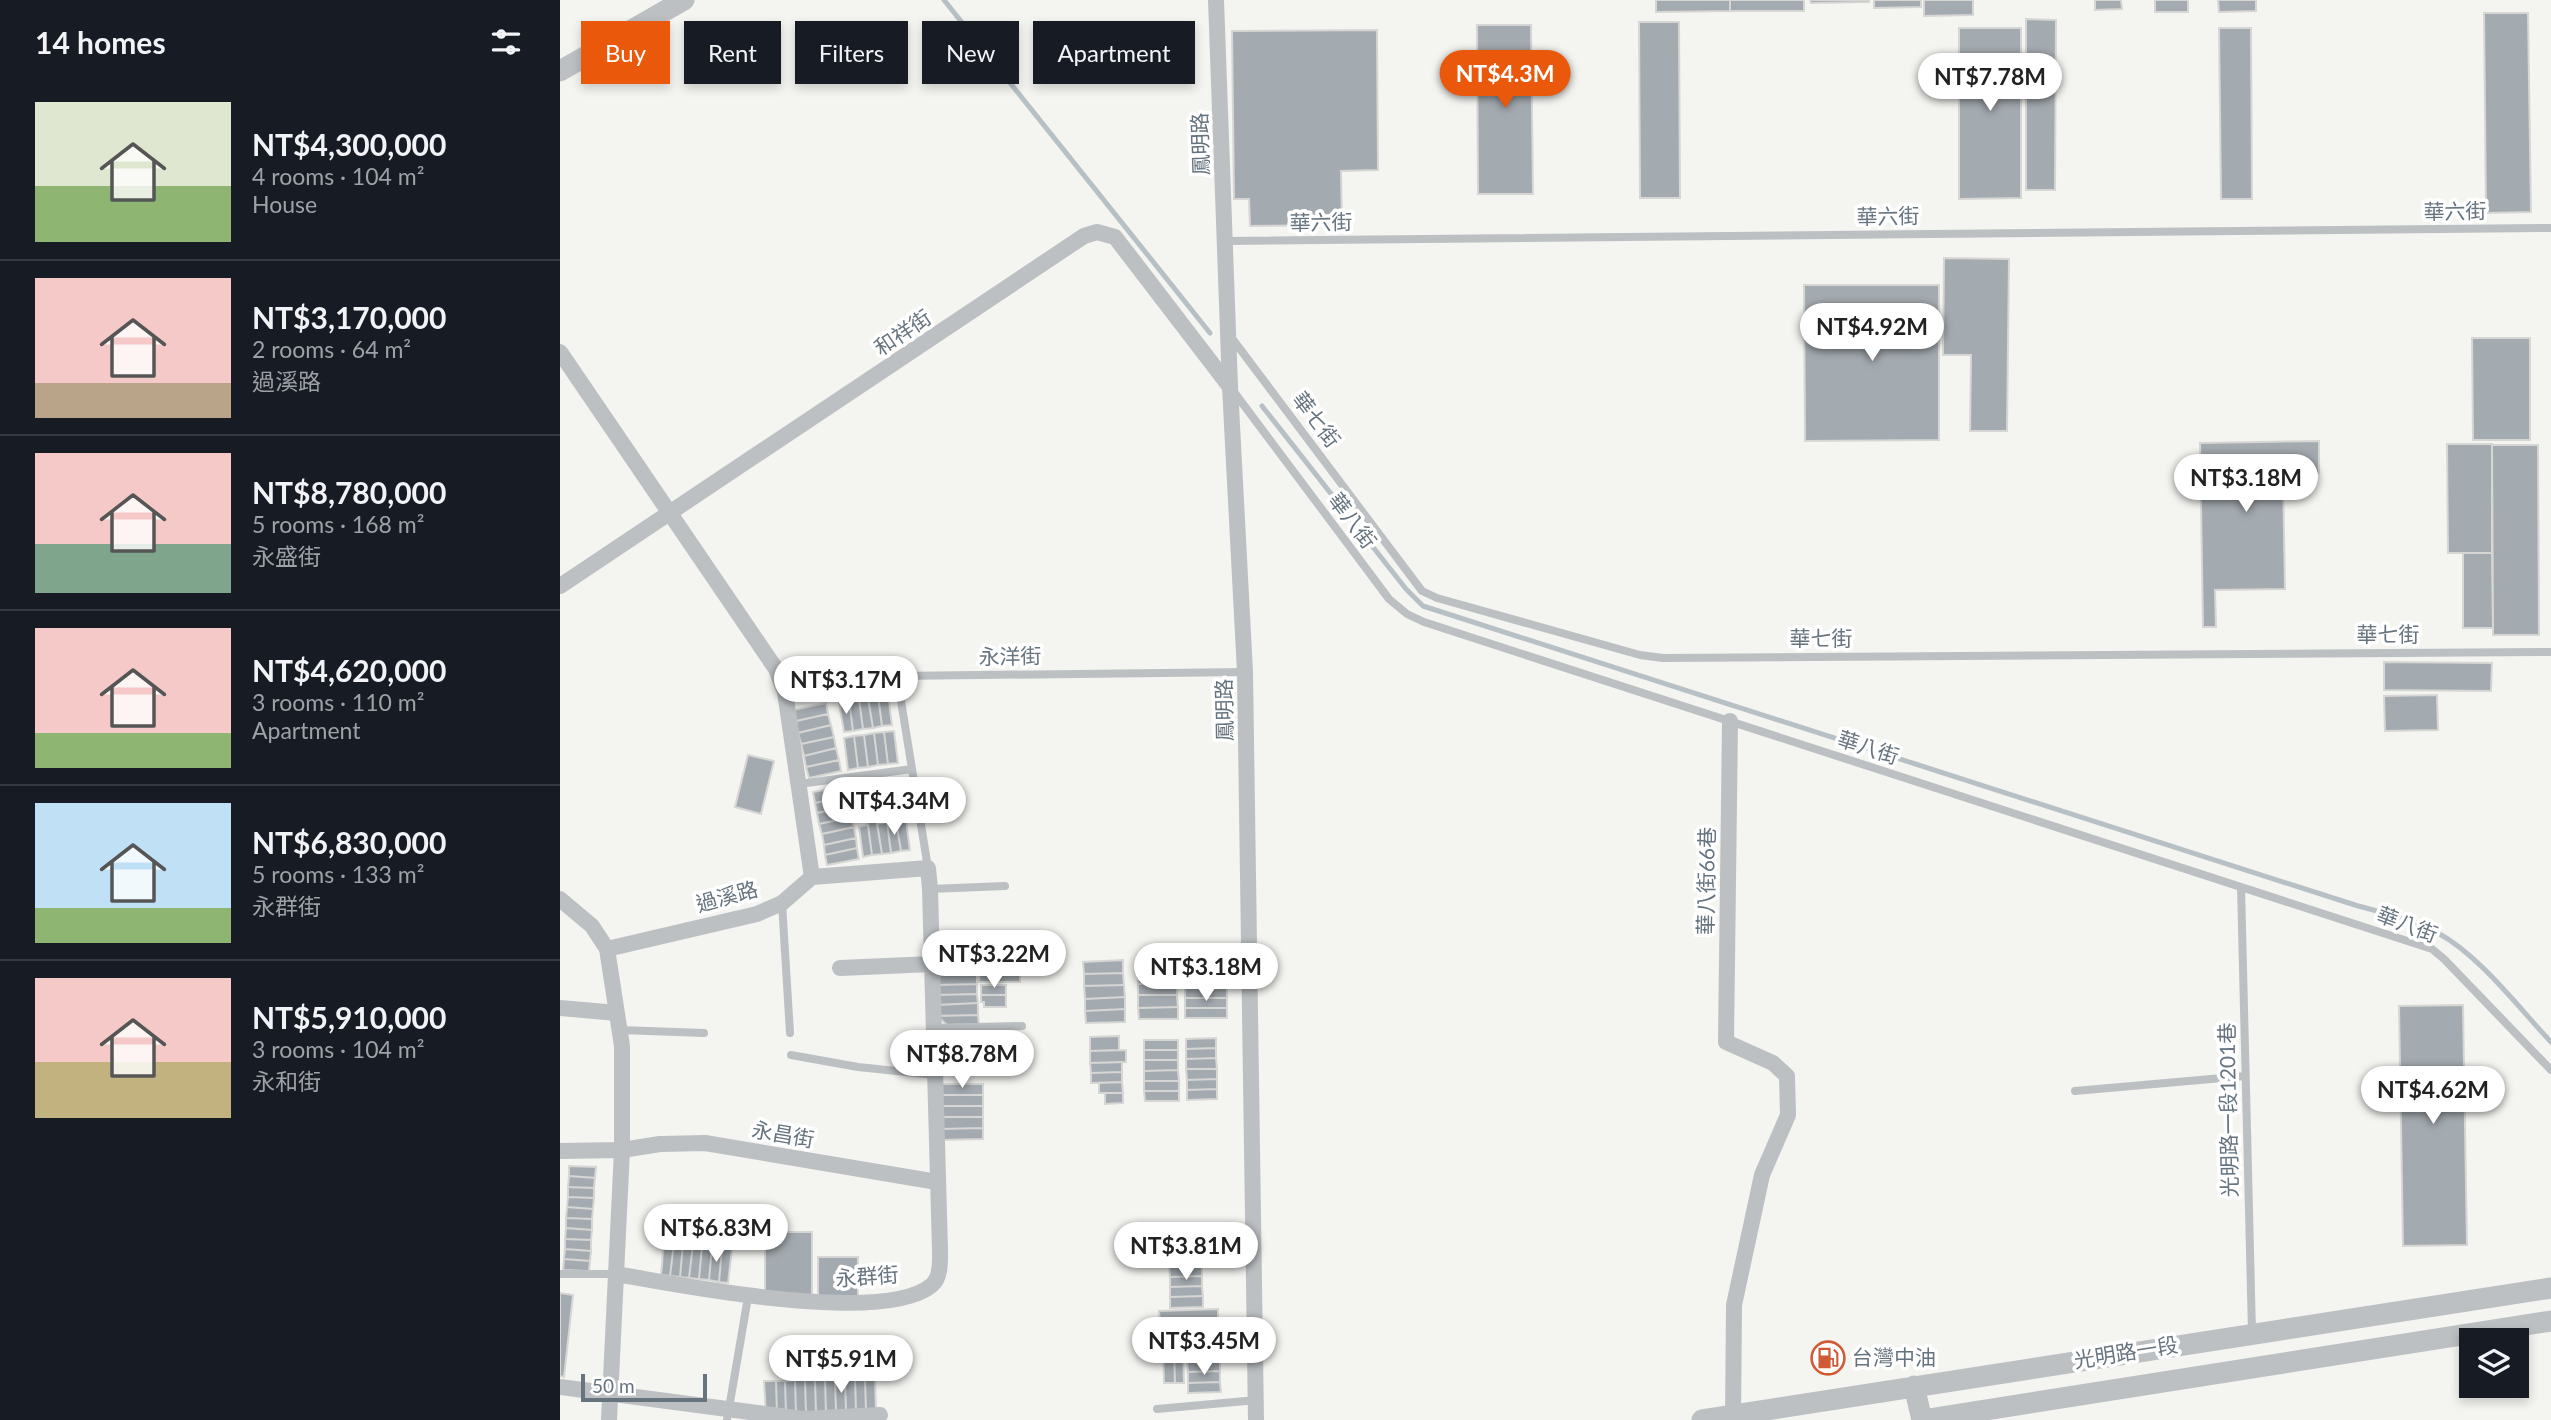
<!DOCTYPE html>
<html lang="en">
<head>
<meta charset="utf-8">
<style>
	body { margin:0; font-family:Lato,"Noto Sans TC",sans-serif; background:#242831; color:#f1f3f6; height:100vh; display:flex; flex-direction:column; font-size:26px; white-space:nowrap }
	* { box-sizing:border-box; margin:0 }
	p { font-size:23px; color:#9ea1a6 }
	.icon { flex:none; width:38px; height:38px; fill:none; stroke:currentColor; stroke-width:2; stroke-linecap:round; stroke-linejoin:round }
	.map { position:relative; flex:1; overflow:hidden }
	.sheet { display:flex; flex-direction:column; background:#171b24; width:560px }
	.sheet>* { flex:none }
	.top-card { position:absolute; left:21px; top:21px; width:665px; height:63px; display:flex; gap:14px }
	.controls { position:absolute; left:1899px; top:1328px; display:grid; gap:14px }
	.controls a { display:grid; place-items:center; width:70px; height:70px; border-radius:0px; background:#171b24; box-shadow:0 4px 10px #0003; font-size:35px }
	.scale { position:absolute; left:21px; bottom:18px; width:126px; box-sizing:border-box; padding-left:7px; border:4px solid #66747f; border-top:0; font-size:19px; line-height:24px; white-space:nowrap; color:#66747f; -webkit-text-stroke:5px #fff; paint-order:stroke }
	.price { position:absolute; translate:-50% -60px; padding:0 16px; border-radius:24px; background:#fff; color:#222; font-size:23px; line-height:46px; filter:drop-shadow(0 2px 4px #0008) }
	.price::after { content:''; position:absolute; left:50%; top:42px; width:21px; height:16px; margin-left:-10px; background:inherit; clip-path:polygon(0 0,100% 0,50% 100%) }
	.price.active { background:#ea580c; color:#fff }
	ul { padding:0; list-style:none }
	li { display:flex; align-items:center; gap:21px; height:175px; padding:0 35px }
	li+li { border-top:2px solid #363941 }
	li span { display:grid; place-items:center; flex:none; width:196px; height:140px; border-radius:0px; color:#555 }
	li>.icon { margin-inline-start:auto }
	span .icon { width:84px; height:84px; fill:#fffc; stroke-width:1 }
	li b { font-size:30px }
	h2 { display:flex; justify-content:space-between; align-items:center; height:84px; padding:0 35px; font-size:30px }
	.tag { padding:0 24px; border-radius:0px; background:#171b24; box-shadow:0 4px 10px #0003; font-size:24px; line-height:63px }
	.tag.active { background:#ea580c; color:#fff }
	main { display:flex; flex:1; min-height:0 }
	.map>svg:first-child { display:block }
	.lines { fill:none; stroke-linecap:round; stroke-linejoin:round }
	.stream { stroke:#b7c0c5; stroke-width:5 }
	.building { fill:#a4abb0; stroke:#d6d6d4; stroke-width:2 }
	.service { stroke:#bcc0c3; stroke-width:8 }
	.minor { stroke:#bcc0c3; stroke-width:16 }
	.tertiary { stroke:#bcc0c3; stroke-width:21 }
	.labels { text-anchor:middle; stroke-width:7; stroke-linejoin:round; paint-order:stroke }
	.street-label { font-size:21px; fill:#66747f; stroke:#fff }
	.poi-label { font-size:21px; fill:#66747f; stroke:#fff; text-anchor:start }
</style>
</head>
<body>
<main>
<section class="sheet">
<h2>14 homes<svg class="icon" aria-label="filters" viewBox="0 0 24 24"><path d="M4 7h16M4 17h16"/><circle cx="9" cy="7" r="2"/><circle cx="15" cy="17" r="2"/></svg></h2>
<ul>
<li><span style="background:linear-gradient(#dfe7d0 60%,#8fb573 0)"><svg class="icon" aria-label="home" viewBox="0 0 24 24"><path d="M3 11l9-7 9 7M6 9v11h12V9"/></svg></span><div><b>NT$4,300,000</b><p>4 rooms · 104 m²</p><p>House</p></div></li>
<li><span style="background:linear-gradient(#f6c9c9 75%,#b9a48a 0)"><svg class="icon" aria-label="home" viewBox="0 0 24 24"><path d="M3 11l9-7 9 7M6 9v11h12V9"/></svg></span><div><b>NT$3,170,000</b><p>2 rooms · 64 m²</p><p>過溪路</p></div></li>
<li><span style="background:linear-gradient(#f6c9c9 65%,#7fa58c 0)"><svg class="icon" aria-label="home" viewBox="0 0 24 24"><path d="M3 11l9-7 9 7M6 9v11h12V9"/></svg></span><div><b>NT$8,780,000</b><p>5 rooms · 168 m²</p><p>永盛街</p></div></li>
<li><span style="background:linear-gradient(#f6c9c9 75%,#8fb573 0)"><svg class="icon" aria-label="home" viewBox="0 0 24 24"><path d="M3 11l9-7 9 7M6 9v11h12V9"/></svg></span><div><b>NT$4,620,000</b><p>3 rooms · 110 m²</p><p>Apartment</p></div></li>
<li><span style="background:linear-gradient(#bfe0f5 75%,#8fb573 0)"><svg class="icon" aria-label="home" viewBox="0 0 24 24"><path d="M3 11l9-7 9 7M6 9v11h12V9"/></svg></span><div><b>NT$6,830,000</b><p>5 rooms · 133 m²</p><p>永群街</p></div></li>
<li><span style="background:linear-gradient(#f6c9c9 60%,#c2b280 0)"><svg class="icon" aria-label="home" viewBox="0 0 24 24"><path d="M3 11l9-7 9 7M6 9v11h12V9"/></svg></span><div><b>NT$5,910,000</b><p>3 rooms · 104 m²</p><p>永和街</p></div></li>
</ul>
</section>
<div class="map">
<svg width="1991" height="1420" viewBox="0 0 1991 1420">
	<rect width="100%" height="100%" fill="#f4f4f1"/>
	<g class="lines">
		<!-- stream -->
		<path class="stream" d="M 384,0 L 650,333
			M 702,406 L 846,589 L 863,606 L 1795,905 C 1823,913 1852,919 1878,933 C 1920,956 1958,1007 1991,1042"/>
	</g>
	<!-- building -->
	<path class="building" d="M 1096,0 L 1170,0 L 1170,11 L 1096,12 Z
		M 1170,0 L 1244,0 L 1244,11 L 1170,11 Z
		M 1250,0 L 1309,0 L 1309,2 L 1251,3 Z
		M 1314,0 L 1361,0 L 1361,7 L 1314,8 Z
		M 1364,0 L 1413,0 L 1413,15 L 1364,16 Z
		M 1535,0 L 1561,0 L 1562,9 L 1535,10 Z
		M 1595,0 L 1628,0 L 1628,12 L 1595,12 Z
		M 1658,0 L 1696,0 L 1696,11 L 1659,12 Z
		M 1924,13 L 1968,13 L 1971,212 L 1926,213 Z
		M 1466,19 L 1496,20 L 1495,190 L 1466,190 Z
		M 1079,22 L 1119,22 L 1120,198 L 1080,198 Z
		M 917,25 L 971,25 L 973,194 L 918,194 Z
		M 1399,28 L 1461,28 L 1461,198 L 1399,199 Z
		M 1659,28 L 1691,28 L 1692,199 L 1661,199 Z
		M 817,30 L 818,170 L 781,171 L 782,225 L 690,226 L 689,199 L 674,199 L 672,31 Z
		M 1384,258 L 1449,259 L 1447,431 L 1410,431 L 1411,355 L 1383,355 Z
		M 1244,285 L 1379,285 L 1379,440 L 1245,441 Z
		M 1912,338 L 1970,338 L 1970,440 L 1913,440 Z
		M 1759,441 L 1759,473 L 1723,474 L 1725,589 L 1655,590 L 1656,627 L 1643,627 L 1640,443 Z
		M 1887,444 L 1932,444 L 1932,553 L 1888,553 Z
		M 1932,445 L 1978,445 L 1979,635 L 1933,635 Z
		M 1903,553 L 1932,553 L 1933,628 L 1903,628 Z
		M 1824,662 L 1932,663 L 1931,691 L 1824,690 Z
		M 328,695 L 332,725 L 322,726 L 318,696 Z
		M 1877,695 L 1878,730 L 1825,731 L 1824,696 Z
		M 318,696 L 322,726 L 313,728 L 308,698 Z
		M 308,698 L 313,728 L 303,729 L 299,699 Z
		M 299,699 L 303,729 L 293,731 L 289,700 Z
		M 289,700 L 293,731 L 284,732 L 279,702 Z
		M 266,703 L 268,714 L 236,721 L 233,710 Z
		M 268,714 L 271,725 L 238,733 L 236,721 Z
		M 271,725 L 274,737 L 241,744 L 238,733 Z
		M 334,731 L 338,763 L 328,764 L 324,732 Z
		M 324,732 L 328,764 L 318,765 L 314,733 Z
		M 314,733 L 318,765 L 308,767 L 304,735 Z
		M 304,735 L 308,767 L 298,768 L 294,736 Z
		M 294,736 L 298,768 L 288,770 L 284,738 Z
		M 274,737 L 276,748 L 244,756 L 241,744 Z
		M 276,748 L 279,760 L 246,767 L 244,756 Z
		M 188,755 L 214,761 L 201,814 L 175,807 Z
		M 279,760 L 281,771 L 249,778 L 246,767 Z
		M 340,780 L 344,810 L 334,811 L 330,781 Z
		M 330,781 L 334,811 L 325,812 L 321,782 Z
		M 321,782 L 325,812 L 315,813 L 311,784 Z
		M 311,784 L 315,813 L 305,815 L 301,785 Z
		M 301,785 L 305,815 L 295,816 L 291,787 Z
		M 285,786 L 287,796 L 255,803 L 253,792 Z
		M 287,796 L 289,806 L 257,813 L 255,803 Z
		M 289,806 L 291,817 L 259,824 L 257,813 Z
		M 291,817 L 294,827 L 262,834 L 259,824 Z
		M 316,817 L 322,854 L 312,855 L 307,818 Z
		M 346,820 L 350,850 L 341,851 L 336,821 Z
		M 336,821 L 341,851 L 331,853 L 327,822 Z
		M 327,822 L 331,853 L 322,854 L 317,824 Z
		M 308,825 L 312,855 L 303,857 L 299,827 Z
		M 294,827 L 296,838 L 264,845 L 262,834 Z
		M 296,838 L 297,848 L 265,855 L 264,845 Z
		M 297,848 L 299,859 L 267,865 L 265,855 Z
		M 459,952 L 460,966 L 419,967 L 419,953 Z
		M 416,955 L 416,965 L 375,966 L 375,956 Z
		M 666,957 L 666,967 L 624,968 L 624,958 Z
		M 617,959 L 617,970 L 578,971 L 577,960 Z
		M 563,960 L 563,973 L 524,974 L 523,962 Z
		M 416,965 L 417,974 L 376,975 L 375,966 Z
		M 460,966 L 460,982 L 419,982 L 419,967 Z
		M 666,967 L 667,977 L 625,978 L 624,968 Z
		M 617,970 L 617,983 L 578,984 L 578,971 Z
		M 563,973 L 564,985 L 524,986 L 524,974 Z
		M 417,974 L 417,984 L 376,985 L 376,975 Z
		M 667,977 L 667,987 L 625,988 L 625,978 Z
		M 617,983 L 617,995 L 578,995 L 578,984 Z
		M 417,984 L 417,994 L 377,995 L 376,985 Z
		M 421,985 L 446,985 L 446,995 L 421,995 Z
		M 564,985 L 565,997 L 525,999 L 524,986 Z
		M 667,987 L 667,998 L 625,998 L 625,988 Z
		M 417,994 L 418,1003 L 377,1005 L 377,995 Z
		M 421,995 L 446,995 L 446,1007 L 424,1007 L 424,1002 L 421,1002 Z
		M 578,995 L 617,995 L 618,1007 L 578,1008 Z
		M 565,997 L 565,1009 L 525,1011 L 525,999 Z
		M 625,998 L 667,998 L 667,1008 L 625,1008 Z
		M 418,1003 L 418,1015 L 377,1016 L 377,1005 Z
		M 1903,1005 L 1907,1245 L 1843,1246 L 1839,1006 Z
		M 618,1007 L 618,1019 L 579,1019 L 578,1008 Z
		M 625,1008 L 667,1008 L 667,1018 L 625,1018 Z
		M 565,1009 L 565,1022 L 526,1023 L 525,1011 Z
		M 418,1015 L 419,1024 L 387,1025 L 377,1016 Z
		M 417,1028 L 419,1040 L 379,1049 L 377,1037 Z
		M 559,1036 L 559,1050 L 530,1051 L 530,1037 Z
		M 656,1038 L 656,1048 L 626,1049 L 626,1039 Z
		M 584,1040 L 618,1040 L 618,1050 L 584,1050 Z
		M 656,1048 L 656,1058 L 626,1059 L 626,1049 Z
		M 566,1050 L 566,1062 L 530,1063 L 530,1051 Z
		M 584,1050 L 618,1050 L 618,1060 L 584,1060 Z
		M 656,1058 L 657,1069 L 626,1069 L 626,1059 Z
		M 584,1060 L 618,1060 L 618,1070 L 584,1071 Z
		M 562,1062 L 562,1072 L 531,1073 L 530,1063 Z
		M 626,1069 L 657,1069 L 657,1079 L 627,1080 Z
		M 618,1070 L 619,1081 L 584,1081 L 584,1071 Z
		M 562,1072 L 562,1082 L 531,1083 L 531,1073 Z
		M 657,1079 L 657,1089 L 627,1090 L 627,1080 Z
		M 584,1081 L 619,1081 L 619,1091 L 584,1091 Z
		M 562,1082 L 563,1093 L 539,1093 L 539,1083 Z
		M 380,1084 L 423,1084 L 423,1095 L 380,1095 Z
		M 657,1089 L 657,1099 L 627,1100 L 627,1090 Z
		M 584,1091 L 619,1091 L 619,1101 L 585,1101 Z
		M 545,1093 L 563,1093 L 563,1103 L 545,1104 Z
		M 380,1095 L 423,1095 L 423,1106 L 380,1106 Z
		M 380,1106 L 423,1106 L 423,1117 L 380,1117 Z
		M 380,1117 L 423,1117 L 423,1128 L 380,1129 Z
		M 423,1128 L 423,1139 L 380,1140 L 380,1129 Z
		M 9,1166 L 36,1167 L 35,1178 L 9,1176 Z
		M 9,1176 L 35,1178 L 34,1188 L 8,1187 Z
		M 8,1187 L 34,1188 L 34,1198 L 8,1197 Z
		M 8,1197 L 34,1198 L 33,1209 L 7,1207 Z
		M 7,1207 L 33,1209 L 32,1219 L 6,1218 Z
		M 6,1218 L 32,1219 L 32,1230 L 6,1228 Z
		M 6,1228 L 32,1230 L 31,1240 L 5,1239 Z
		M 205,1232 L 252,1232 L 252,1296 L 205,1296 Z
		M 5,1239 L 31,1240 L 31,1251 L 5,1249 Z
		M 104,1242 L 114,1243 L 110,1276 L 101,1275 Z
		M 114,1243 L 123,1244 L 120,1277 L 110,1276 Z
		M 123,1244 L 133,1245 L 129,1278 L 120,1277 Z
		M 133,1245 L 142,1246 L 139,1279 L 129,1278 Z
		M 641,1245 L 642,1255 L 609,1256 L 608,1246 Z
		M 142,1246 L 152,1247 L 149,1280 L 139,1279 Z
		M 152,1247 L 162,1248 L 159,1282 L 149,1280 Z
		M 162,1248 L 172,1249 L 168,1283 L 159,1282 Z
		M 5,1249 L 31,1251 L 30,1261 L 4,1259 Z
		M 642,1255 L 642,1266 L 609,1267 L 609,1256 Z
		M 258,1257 L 298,1257 L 298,1296 L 258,1296 Z
		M 4,1259 L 30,1261 L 29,1271 L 3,1270 Z
		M 642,1266 L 642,1276 L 610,1277 L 609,1267 Z
		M 642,1276 L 642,1286 L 610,1287 L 610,1277 Z
		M 642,1286 L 643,1296 L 610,1297 L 610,1287 Z
		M 0,1293 L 13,1295 L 4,1377 L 0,1376 Z
		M 643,1296 L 643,1307 L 610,1308 L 610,1297 Z
		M 658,1309 L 658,1320 L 600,1321 L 599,1311 Z
		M 658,1320 L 659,1330 L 617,1331 L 617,1321 Z
		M 659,1330 L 659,1340 L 603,1342 L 602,1332 Z
		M 659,1340 L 659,1351 L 627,1352 L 627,1341 Z
		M 603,1350 L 614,1350 L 615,1383 L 604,1383 Z
		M 614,1350 L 623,1350 L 624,1383 L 615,1383 Z
		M 659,1351 L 660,1361 L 627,1362 L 627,1352 Z
		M 660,1361 L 660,1371 L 628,1372 L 627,1362 Z
		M 660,1371 L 660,1382 L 628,1383 L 628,1372 Z
		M 315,1377 L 316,1411 L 306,1411 L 305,1378 Z
		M 285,1378 L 295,1378 L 296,1411 L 286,1412 Z
		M 285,1378 L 286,1412 L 276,1412 L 275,1379 Z
		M 295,1378 L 305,1378 L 306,1411 L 296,1411 Z
		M 265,1379 L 275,1379 L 276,1412 L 266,1413 Z
		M 265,1379 L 266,1413 L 256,1413 L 255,1380 Z
		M 235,1380 L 236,1414 L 226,1414 L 225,1381 Z
		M 235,1380 L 245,1380 L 246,1413 L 236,1414 Z
		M 245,1380 L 255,1380 L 256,1413 L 246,1413 Z
		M 204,1381 L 216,1381 L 217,1414 L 206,1415 Z
		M 216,1381 L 225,1381 L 226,1414 L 217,1414 Z
		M 660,1382 L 661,1392 L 628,1393 L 628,1383 Z"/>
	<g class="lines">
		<!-- service -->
		<path class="service" d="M 666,241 L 1991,228
			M 671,337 L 862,591 L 877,598 L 1080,655 L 1103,658 L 1991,652
			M 674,392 L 829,599 L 847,614 L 864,622 L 1872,949 L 1884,959 L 1991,1070
			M 216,669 L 337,676 L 685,672
			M 337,676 L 368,868
			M 239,784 L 352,769
			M 1681,887 L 1692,1332
			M 370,889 L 445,886
			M 222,903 L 230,1033
			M 374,1028 L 462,1026
			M 60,1030 L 144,1033
			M 231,1055 L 298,1067 L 375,1075
			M 1515,1091 L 1685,1076
			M 0,1274 L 56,1274
			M 597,1409 L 697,1400
			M 167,1420 L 188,1297"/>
		<!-- minor -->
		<path class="minor" d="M 656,0 L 670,387 L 685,672 L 696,1420
			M 0,352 L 216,669 L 225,692 L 252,877 L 222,903 L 197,914 L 47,949 L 62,1046 L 62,1150 L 49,1420
			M 0,586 L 524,236 L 537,232 L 555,237 L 670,387
			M 1170,721 L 1166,1042 L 1213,1063 L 1227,1076 L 1228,1115 L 1202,1175 L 1174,1305 L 1173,1420
			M 0,899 L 32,926 L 47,949
			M 280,968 L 372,964
			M 0,1008 L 57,1013
			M 0,1151 L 62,1150 L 100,1144 L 145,1143 L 377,1182
			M 56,1274 C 119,1285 324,1326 372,1285 C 381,1277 380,1261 380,1250 L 370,889 L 368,868 L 252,877
			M 0,1387 L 243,1419 L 320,1415"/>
		<!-- tertiary -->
		<path class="tertiary" d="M 0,71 L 124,0
			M 1354,1386 L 1362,1420 L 1991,1321
			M 1142,1420 L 1991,1288"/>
	</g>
	<!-- icons -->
	<defs>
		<symbol id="fuel-ring" viewBox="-11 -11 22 22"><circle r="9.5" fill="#fff" stroke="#d05a35" stroke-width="1.5"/><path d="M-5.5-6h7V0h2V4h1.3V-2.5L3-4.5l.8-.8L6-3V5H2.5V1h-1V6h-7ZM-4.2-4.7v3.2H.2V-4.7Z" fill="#d05a35"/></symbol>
	</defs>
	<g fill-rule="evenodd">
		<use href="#fuel-ring" x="1249" y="1339" width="38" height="38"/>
	</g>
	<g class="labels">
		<!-- street labels -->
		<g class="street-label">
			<text transform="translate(641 144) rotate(-92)" y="7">鳳明路</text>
			<text transform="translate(1895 212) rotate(-1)" y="7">華六街</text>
			<text transform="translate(1328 217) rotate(-1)" y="7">華六街</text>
			<text transform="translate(761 223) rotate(-1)" y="7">華六街</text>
			<text transform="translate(343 333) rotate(-34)" y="7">和祥街</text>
			<text transform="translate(756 420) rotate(53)" y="7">華七街</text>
			<text transform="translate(792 521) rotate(53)" y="7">華八街</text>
			<text x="1828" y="642">華七街</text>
			<text x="1261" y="646">華七街</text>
			<text transform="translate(450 657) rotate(-1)" y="7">永洋街</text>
			<text transform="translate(665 710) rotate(-91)" y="7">鳳明路</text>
			<text transform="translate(1308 748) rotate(18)" y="7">華八街</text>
			<text transform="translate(1147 881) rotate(-89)" y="7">華八街66巷</text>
			<text transform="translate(167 897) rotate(-15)" y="7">過溪路</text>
			<text transform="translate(1847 925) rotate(21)" y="7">華八街</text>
			<text transform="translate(1669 1110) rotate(-91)" y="7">光明路一段1201巷</text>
			<text transform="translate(223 1135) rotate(10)" y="7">永昌街</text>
			<text transform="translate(307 1277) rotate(-4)" y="7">永群街</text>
			<text transform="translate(1566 1353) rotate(-9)" y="7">光明路一段</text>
		</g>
		<!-- poi labels -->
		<g class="poi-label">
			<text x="1292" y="1365">台灣中油</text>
		</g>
	</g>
</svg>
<div class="controls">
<a><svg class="icon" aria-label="layers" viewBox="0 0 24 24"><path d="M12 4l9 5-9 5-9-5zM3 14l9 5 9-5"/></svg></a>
</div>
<div class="scale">50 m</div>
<b class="price active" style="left:945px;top:110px">NT$4.3M</b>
<b class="price" style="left:1430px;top:113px">NT$7.78M</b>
<b class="price" style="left:1312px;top:363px">NT$4.92M</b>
<b class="price" style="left:1686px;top:514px">NT$3.18M</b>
<b class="price" style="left:286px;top:716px">NT$3.17M</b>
<b class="price" style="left:334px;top:837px">NT$4.34M</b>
<b class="price" style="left:434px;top:990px">NT$3.22M</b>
<b class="price" style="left:646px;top:1003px">NT$3.18M</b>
<b class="price" style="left:402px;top:1090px">NT$8.78M</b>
<b class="price" style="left:1873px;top:1126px">NT$4.62M</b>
<b class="price" style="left:156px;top:1264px">NT$6.83M</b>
<b class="price" style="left:626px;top:1282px">NT$3.81M</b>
<b class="price" style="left:644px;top:1377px">NT$3.45M</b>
<b class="price" style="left:281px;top:1395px">NT$5.91M</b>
<div class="top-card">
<a class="tag active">Buy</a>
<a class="tag">Rent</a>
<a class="tag">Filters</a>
<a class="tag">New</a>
<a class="tag">Apartment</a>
</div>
</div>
</main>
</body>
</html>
